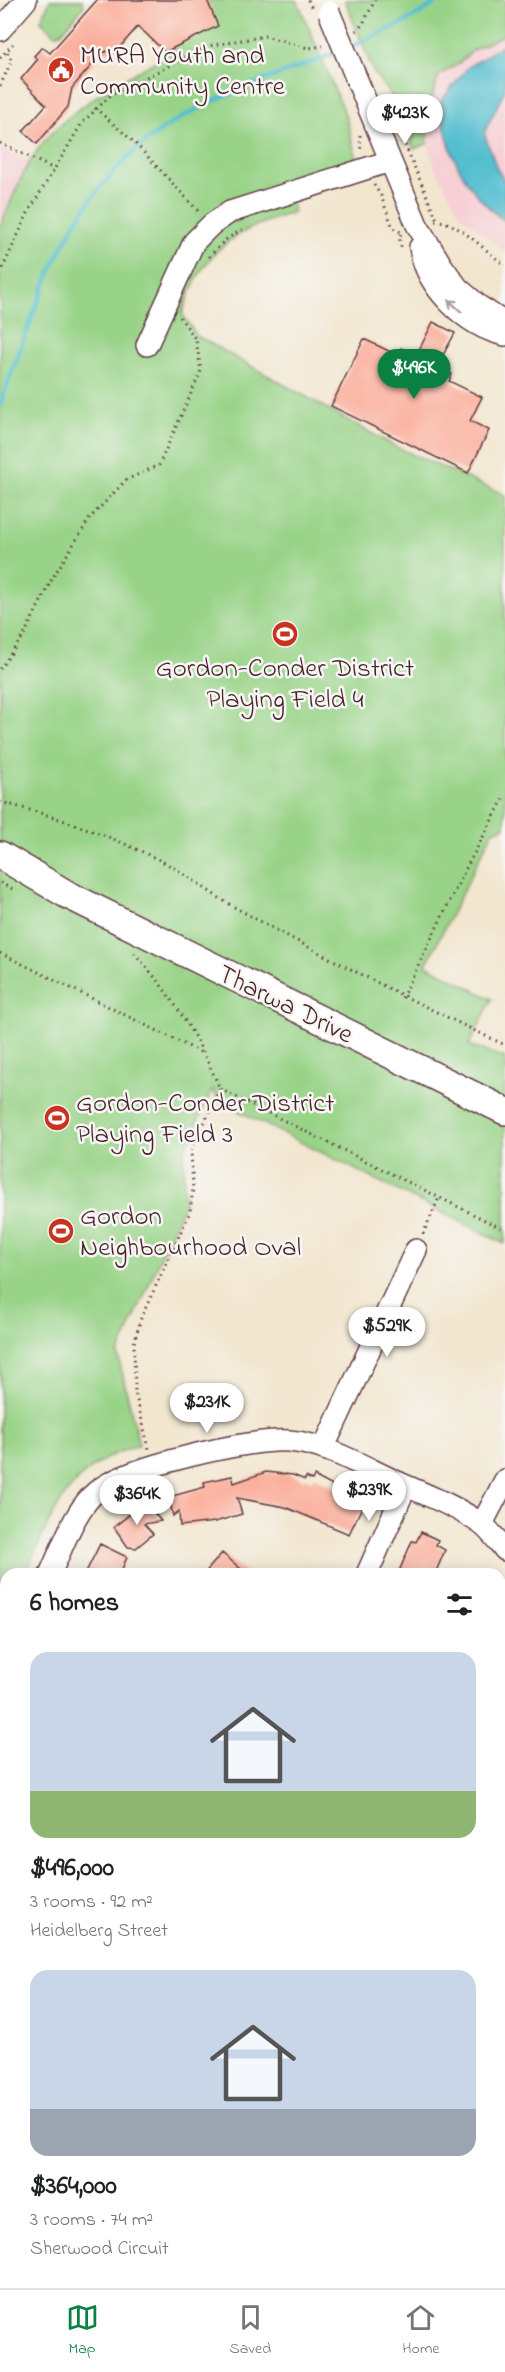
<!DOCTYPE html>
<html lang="en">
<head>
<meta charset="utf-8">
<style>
	body { margin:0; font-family:"Indie Flower",sans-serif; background:#f2f2f2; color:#202124; height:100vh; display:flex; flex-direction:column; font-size:22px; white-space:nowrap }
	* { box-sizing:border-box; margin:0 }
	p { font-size:20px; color:#757577 }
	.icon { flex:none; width:33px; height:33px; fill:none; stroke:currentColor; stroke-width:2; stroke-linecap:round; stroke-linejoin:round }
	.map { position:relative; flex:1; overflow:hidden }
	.sheet { position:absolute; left:0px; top:1568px; width:506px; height:722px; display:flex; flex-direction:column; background:#fff; border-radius:18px 18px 0 0; box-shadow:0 3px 15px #0003 }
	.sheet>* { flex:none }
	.price { position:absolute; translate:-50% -51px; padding:0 14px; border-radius:21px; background:#fff; color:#222; font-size:20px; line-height:39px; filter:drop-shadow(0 2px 3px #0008) }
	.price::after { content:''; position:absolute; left:50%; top:36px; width:18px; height:14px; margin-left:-9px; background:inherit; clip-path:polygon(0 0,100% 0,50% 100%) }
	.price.on { background:#0b8043; color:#fff }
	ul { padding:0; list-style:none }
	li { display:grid; align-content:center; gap:12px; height:318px; padding:0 30px }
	li span { display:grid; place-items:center; height:186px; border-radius:18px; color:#555 }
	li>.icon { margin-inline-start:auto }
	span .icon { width:108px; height:108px; fill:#fffc; stroke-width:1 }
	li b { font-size:26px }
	h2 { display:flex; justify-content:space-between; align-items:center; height:72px; padding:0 30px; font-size:26px }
	.tab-bar { display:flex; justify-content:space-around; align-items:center; height:84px; border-top:2px solid #e0e0e0; background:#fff; font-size:16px; color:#757577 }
	.tab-bar a { display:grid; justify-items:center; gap:3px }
	.tab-bar .on { color:#0b8043 }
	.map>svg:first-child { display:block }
	.built { fill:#f7cfd5 }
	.green { fill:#98d387; stroke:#717959; stroke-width:1.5 }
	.water { fill:#53becf; stroke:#4e6e7d; stroke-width:1.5 }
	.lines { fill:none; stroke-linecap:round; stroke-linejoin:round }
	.stream { stroke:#53becf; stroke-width:4.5 }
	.building { fill:#fcab97 }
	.minor-casing { stroke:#633d44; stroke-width:24 }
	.major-casing { stroke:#633d44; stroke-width:30 }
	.path { stroke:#633d44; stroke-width:3; stroke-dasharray:1.5 4.5; stroke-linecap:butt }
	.minor { stroke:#fff; stroke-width:21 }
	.major { stroke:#fff; stroke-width:27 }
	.minor-bridge-casing { stroke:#633d44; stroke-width:24; stroke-linecap:butt }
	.minor-bridge { stroke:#fff; stroke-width:21 }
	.oneway { stroke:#ae9aa0 }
	.labels { text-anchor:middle; stroke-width:5; stroke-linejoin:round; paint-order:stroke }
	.poi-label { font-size:27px; fill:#4a1f2b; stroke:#f6f6f2; text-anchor:start }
	.street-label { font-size:27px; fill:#4a1f2b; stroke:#f6f6f2 }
</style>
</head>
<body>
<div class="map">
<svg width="505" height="2288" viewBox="0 0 505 2288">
	<rect width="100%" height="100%" fill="#f6f6f2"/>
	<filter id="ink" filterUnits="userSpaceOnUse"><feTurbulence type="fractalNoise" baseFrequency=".0167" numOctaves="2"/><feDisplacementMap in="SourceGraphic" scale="12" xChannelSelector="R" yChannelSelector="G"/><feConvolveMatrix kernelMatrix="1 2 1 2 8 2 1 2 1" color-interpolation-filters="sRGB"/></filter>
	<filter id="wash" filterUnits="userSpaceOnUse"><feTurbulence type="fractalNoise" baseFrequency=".008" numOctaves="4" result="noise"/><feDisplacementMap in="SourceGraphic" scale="24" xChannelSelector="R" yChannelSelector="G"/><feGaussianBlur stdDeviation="1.35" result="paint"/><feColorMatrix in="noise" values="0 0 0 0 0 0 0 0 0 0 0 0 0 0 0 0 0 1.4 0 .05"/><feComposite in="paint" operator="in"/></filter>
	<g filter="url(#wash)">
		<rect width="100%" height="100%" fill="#f2e6cf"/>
		<!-- built -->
		<path class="built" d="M 505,34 L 505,252 L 461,215 L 437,172 L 427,144 L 428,111 L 439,75 L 458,64 L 472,50 Z
			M 0,148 L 30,162 L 0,226 Z"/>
		<!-- green -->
		<path class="green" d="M 50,0 L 82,0 L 84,6 L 61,33 L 55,34 L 41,21 Z
			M 109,0 L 297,0 L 346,117 L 357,162 L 285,185 L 294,212 C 231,232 203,249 182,314 L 197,336 L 396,447 L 505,495 L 505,827 L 493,831 L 426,965 L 492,999 L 469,1045 L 505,1058 L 505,1244 L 218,1101 L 213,1089 L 184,1151 L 184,1204 L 118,1355 L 139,1445 C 66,1467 55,1511 25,1573 L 6,1574 L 6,1601 L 0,1603 L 0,226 C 11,203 20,176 34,155 C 65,109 118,83 165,56 L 159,43 Z
			M 345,0 L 505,0 L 505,34 L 473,50 L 458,64 L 439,75 L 428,111 L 427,144 L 414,149 L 394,99 L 374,73 Z
			M 505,1963 L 505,2128 L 500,2129 L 500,1964 Z
			M 6,2032 L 6,2196 L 0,2196 L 0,2033 Z"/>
		<!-- water -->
		<path class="water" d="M 505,44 L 505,90 L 484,133 L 497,169 L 505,181 L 505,221 C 464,191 445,151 441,101 L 468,67 Z"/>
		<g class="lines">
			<!-- stream -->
			<path class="stream" d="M 351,47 L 407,21 L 441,0
				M 0,405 C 44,288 70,178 188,114 C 235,88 290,72 340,51
				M 500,2094 L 505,2093
				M 0,2156 L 6,2155"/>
		</g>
		<g id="blocks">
			<!-- building -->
			<path class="building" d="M 97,0 L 207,0 L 218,26 L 165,52 L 138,26 L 120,47 L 102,53 L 72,88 L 68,107 L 37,144 L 23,131 L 46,105 L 21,79 L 38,59 L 34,56 L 42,47 L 50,53 Z
				M 433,322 L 455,333 L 437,366 L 452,374 L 449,381 L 482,397 L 470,421 L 489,430 L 468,473 L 331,406 L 364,339 L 397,355 L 401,348 L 416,356 Z
				M 266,1472 L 293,1475 L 305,1480 L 306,1477 L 312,1480 L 314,1476 L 359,1500 L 357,1503 L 363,1505 L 349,1534 L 285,1507 L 237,1498 L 242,1514 L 215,1522 L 180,1526 L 179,1511 L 173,1516 L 169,1497 L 205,1487 L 204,1482 L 232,1476 L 234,1483 Z
				M 145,1502 L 161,1521 L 144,1524 L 153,1534 L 136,1548 L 128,1547 L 114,1527 Z
				M 421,1532 L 438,1540 L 436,1545 L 445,1550 L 435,1574 L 398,1574 L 412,1541 L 416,1542 Z
				M 100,1544 L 127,1557 L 120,1574 L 85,1574 Z
				M 222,1553 L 247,1574 L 204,1574 Z"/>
		</g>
	</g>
	<g filter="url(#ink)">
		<use href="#blocks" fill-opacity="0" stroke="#633d44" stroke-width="1.5"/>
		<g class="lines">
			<defs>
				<path id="minor" d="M 0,30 L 26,0
					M 357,80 L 417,225 L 442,266 L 458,288 L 479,306 L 505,323
					M 420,247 C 426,288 466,326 505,335
					M 147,345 L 194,242 L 211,225 L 230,212 L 390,161
					M 323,1449 L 416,1250
					M 482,1524 L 505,1480
					M 50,1574 C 63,1547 74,1510 97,1491 C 126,1467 251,1438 289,1441 C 326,1444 362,1466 395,1481 C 424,1494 454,1505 480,1523 C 490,1530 497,1540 505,1550
					M 367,1574 L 406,1486
					M 0,1629 L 6,1631
					M 0,1681 L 6,1668
					M 0,1804 L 6,1820
					M 500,1842 L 505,1837"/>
				<path id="major" d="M 0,855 L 68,895 L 505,1111"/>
			</defs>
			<!-- minor casing -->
			<use href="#minor" class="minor-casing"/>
			<!-- major casing -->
			<use href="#major" class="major-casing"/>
			<!-- path -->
			<path class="path" d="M 308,0 L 312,8
				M 356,31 L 363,24 L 375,0
				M 0,58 L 13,44
				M 0,86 L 12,60 L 7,52
				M 386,101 L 438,222
				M 95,108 L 135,143 L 200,213
				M 360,135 L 361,153
				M 0,143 L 54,169
				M 374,185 L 381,196 L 393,228 L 401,232
				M 435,221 C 456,219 487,253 505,265
				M 401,234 L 399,237 L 401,247
				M 209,257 L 225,240 L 245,228
				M 0,274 L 28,213 L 82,123 L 111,95 L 208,46 L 265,36 L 308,48 L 323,46
				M 0,669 L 24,635 L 53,577 L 90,518 L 126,480 L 159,465 L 201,371 L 196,340 L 180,317
				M 0,802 C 57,816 115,837 167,864 C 191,877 212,895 236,908 C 325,957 414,1002 505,1045
				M 0,883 L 15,890
				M 0,953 L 202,1053
				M 134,953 C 171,993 199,1039 220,1089 L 191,1151 L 193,1189 L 190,1212 L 141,1318 L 134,1343 L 135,1392 L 149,1449
				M 402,998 L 463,874 L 505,796
				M 220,1089 L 505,1230
				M 423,1234 L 439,1198
				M 0,1714 L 5,1697
				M 0,1748 L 6,1781
				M 6,2018 L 6,2039
				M 500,2050 L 505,2049
				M 0,2104 L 6,2102
				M 0,2261 L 4,2260
				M 0,2283 L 2,2288
				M 201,2283 L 202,2288
				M 372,2283 L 372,2288"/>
			<!-- minor -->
			<use href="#minor" class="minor"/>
			<!-- major -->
			<use href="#major" class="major"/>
			<defs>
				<path id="minor-bridge" d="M 329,12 L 357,80"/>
			</defs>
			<!-- minor-bridge casing -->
			<use href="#minor-bridge" class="minor-bridge-casing"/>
			<!-- minor-bridge -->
			<use href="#minor-bridge" class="minor-bridge"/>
		</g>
		<!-- one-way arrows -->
		<defs><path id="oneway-shaft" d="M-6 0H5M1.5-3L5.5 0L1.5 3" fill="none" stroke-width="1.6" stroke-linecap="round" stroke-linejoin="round" transform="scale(1.5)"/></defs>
		<use class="oneway" href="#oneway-shaft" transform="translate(455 306) rotate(-138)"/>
	</g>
	<!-- icons -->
	<defs>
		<symbol id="civic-disc" viewBox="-11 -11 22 22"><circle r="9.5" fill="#c8321e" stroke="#f6f6f2"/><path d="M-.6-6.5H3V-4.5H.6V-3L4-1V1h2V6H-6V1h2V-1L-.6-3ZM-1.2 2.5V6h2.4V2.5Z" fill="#fff"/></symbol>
		<symbol id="stadium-disc" viewBox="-11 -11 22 22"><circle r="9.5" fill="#c8321e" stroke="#f6f6f2"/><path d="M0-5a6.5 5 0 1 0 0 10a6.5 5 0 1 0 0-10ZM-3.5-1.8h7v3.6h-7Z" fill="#fff"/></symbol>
	</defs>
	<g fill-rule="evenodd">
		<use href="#civic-disc" x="46" y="55" width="30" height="30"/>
		<use href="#stadium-disc" x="270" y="619" width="30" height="30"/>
		<use href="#stadium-disc" x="42" y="1103" width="30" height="30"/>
		<use href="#stadium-disc" x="46" y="1216" width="30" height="30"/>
	</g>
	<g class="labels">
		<!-- poi labels -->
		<g class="poi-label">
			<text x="80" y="63">MURA Youth and<tspan x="80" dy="31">Community Centre</tspan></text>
			<text x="285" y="676" text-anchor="middle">Gordon-Conder District<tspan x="285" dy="31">Playing Field 4</tspan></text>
			<text x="76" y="1111">Gordon-Conder District<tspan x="76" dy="31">Playing Field 3</tspan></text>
			<text x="80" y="1224">Gordon<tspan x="80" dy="31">Neighbourhood Oval</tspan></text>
		</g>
		<!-- street labels -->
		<g class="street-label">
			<text transform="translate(286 1003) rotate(26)" y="9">Tharwa Drive</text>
		</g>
	</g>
</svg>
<b class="price" style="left:405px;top:145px">$423K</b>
<b class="price on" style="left:414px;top:400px">$496K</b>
<b class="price" style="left:387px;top:1358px">$529K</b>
<b class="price" style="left:207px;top:1434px">$231K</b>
<b class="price" style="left:369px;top:1522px">$239K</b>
<b class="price" style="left:137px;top:1526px">$364K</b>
<section class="sheet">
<h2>6 homes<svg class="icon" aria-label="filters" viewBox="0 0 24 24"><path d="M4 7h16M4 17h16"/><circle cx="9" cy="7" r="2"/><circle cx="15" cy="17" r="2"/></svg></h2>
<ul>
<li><span style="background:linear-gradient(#c9d6e8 75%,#8fb573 0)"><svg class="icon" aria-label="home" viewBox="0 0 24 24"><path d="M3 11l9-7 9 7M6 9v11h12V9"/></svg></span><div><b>$496,000</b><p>3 rooms · 92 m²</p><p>Heidelberg Street</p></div></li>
<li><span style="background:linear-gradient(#c9d6e8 75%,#9aa5b1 0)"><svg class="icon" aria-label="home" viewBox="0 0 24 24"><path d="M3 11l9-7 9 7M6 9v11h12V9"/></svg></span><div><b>$364,000</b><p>3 rooms · 74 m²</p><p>Sherwood Circuit</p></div></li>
</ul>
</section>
</div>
<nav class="tab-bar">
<a class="on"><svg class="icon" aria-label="map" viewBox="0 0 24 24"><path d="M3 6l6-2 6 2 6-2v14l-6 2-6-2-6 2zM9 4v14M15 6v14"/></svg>Map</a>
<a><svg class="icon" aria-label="saved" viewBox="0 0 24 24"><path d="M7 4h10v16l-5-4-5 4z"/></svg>Saved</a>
<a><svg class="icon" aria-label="home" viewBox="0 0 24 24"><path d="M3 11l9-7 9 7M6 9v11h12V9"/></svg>Home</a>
</nav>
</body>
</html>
